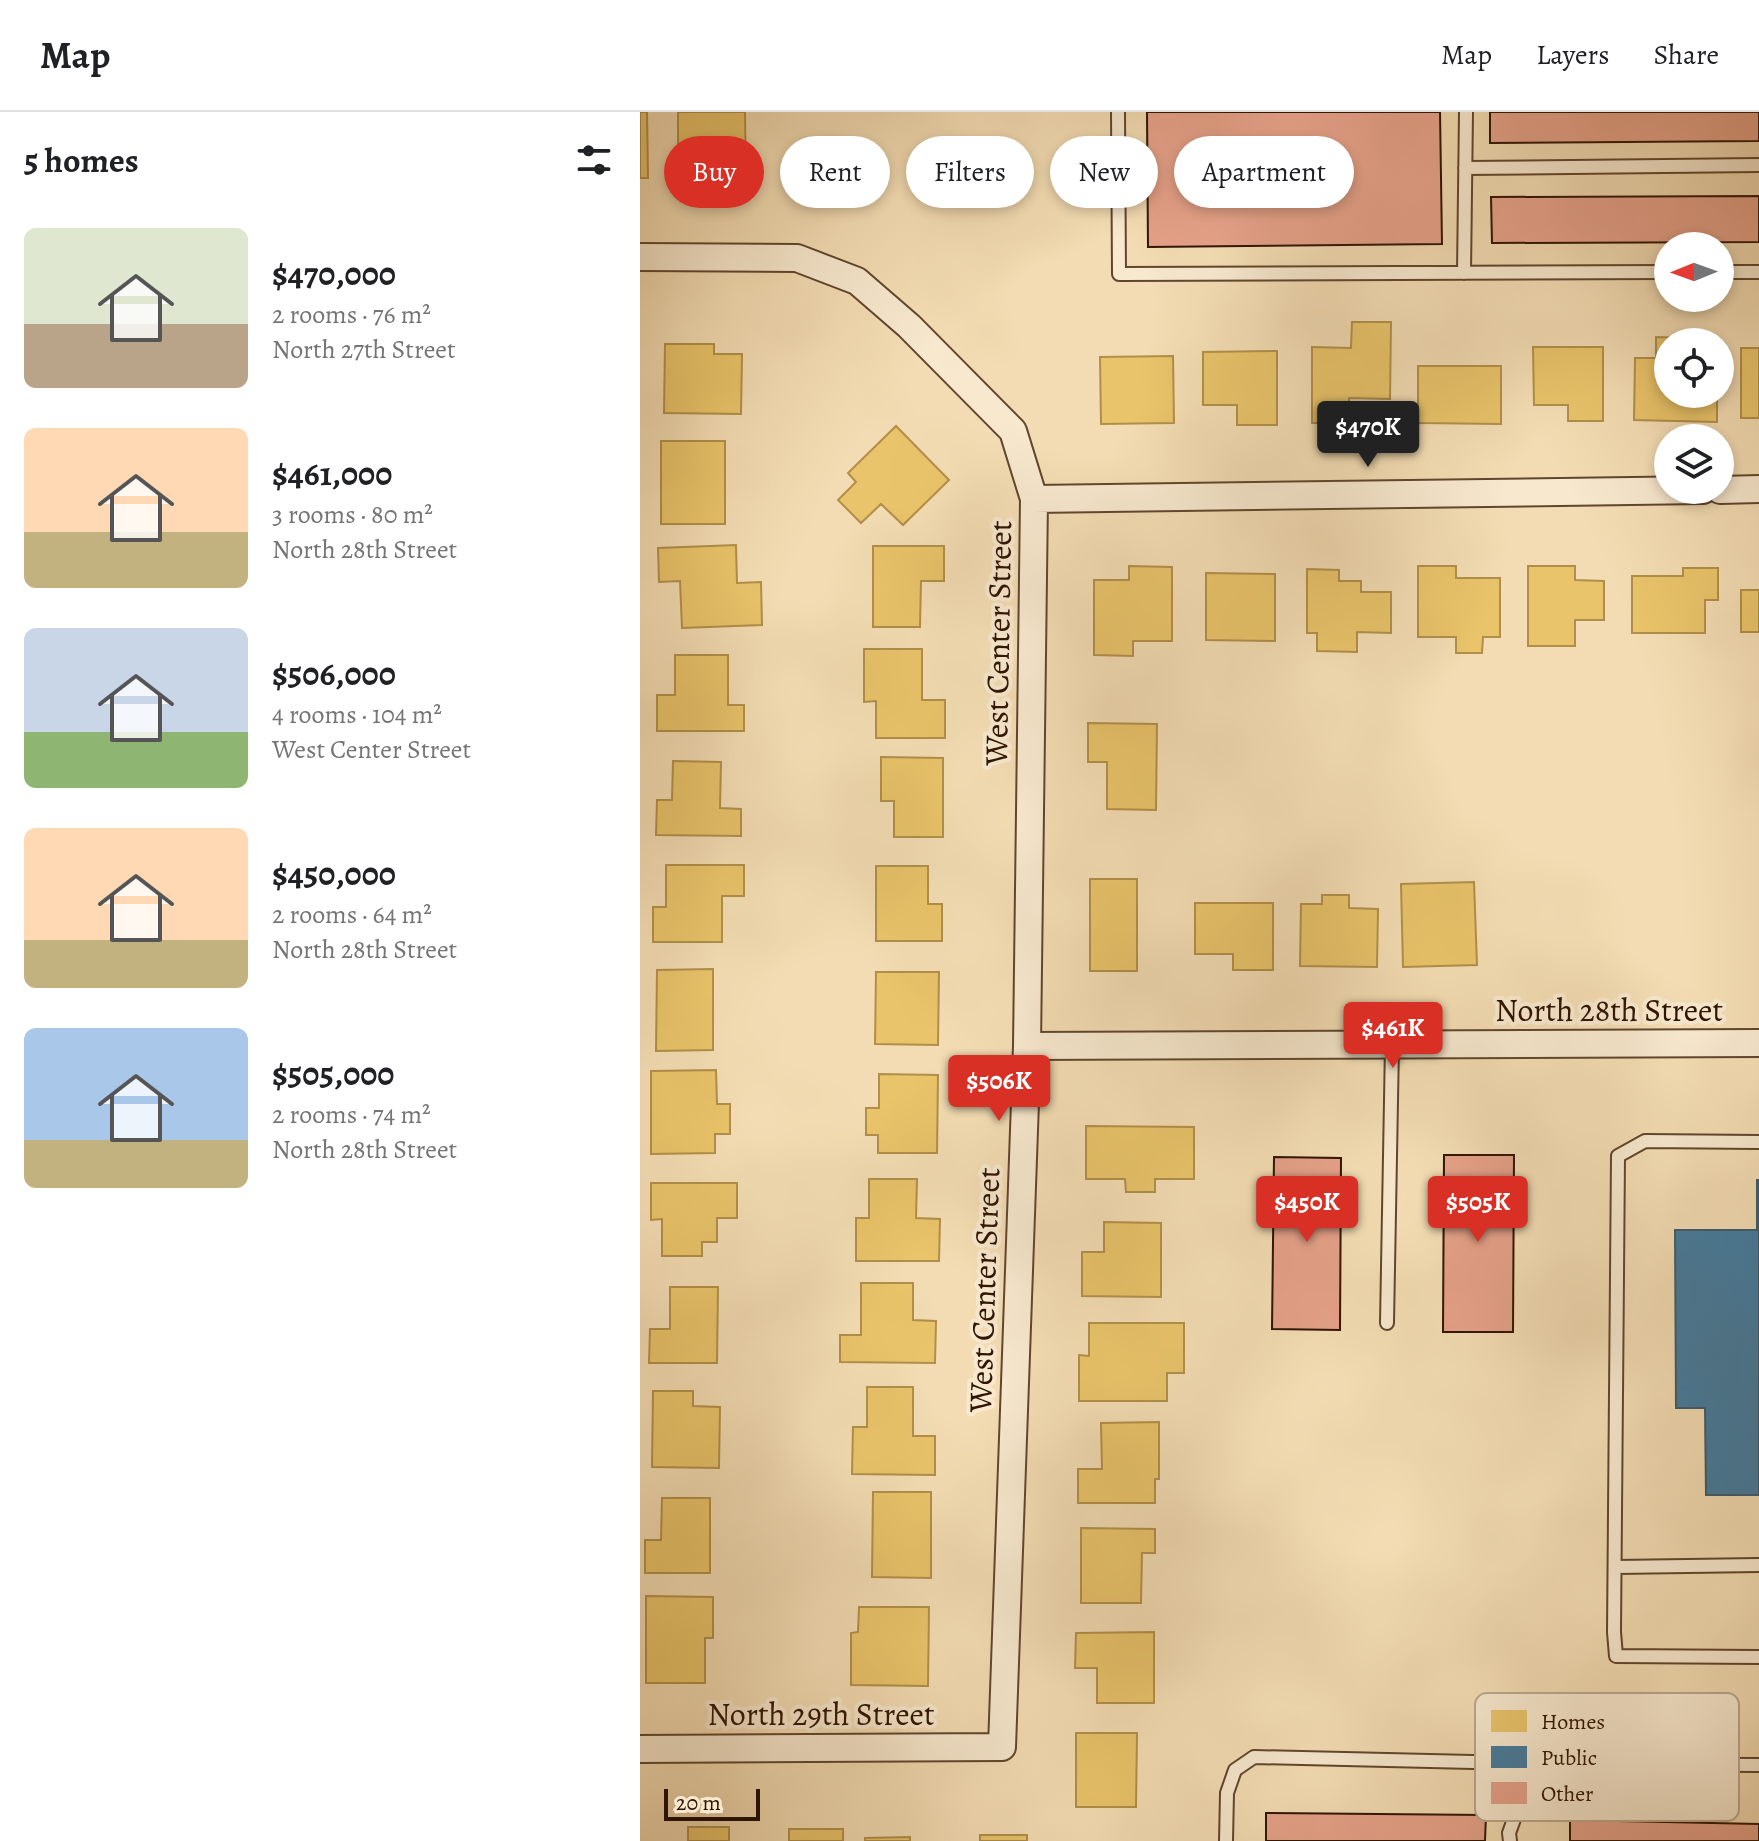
<!DOCTYPE html>
<html lang="en">
<head>
<meta charset="utf-8">
<style>
	body { margin:0; font-family:Alegreya,serif; background:#f6f6f6; color:#202124; height:100vh; display:flex; flex-direction:column; font-size:30px; white-space:nowrap }
	* { box-sizing:border-box; margin:0 }
	p { font-size:26px; color:#757577 }
	.icon { flex:none; width:44px; height:44px; fill:none; stroke:currentColor; stroke-width:2; stroke-linecap:round; stroke-linejoin:round }
	.map { position:relative; flex:1; overflow:hidden }
	.drawer { display:flex; flex-direction:column; background:#fff; width:640px }
	.drawer>* { flex:none }
	.guide { position:absolute; left:24px; top:24px; width:760px; height:72px; display:flex; gap:16px }
	.needle { width:52px; rotate:269deg }
	.tools { position:absolute; left:1014px; top:120px; display:grid; gap:16px }
	.tools a { display:grid; place-items:center; width:80px; height:80px; border-radius:50%; background:#fff; box-shadow:0 4px 12px #0003; font-size:40px }
	.scale { position:absolute; left:24px; bottom:20px; width:96px; box-sizing:border-box; padding-left:8px; border:4px solid #2f1400; border-top:0; font-size:22px; line-height:28px; white-space:nowrap; color:#2f1400; -webkit-text-stroke:6px #f7e8ce; paint-order:stroke }
	.price { position:absolute; translate:-50% -68px; padding:0 18px; border-radius:8px; background:#d93025; color:#fff; font-size:26px; line-height:52px; filter:drop-shadow(0 2px 4px #0008) }
	.price::after { content:''; position:absolute; left:50%; top:48px; width:24px; height:18px; margin-left:-12px; background:inherit; clip-path:polygon(0 0,100% 0,50% 100%) }
	.price.selected { background:#222; color:#fff }
	ul { padding:0; list-style:none }
	li { display:flex; align-items:center; gap:24px; height:200px; padding:0 24px }
	li span { display:grid; place-items:center; flex:none; width:224px; height:160px; border-radius:12px; color:#555 }
	li>.icon { margin-inline-start:auto }
	span .icon { width:96px; height:96px; fill:#fffc; stroke-width:1 }
	li b { font-size:34px }
	h2 { display:flex; justify-content:space-between; align-items:center; height:96px; padding:0 24px; font-size:34px }
	.pill { padding:0 28px; border-radius:36px; background:#fff; box-shadow:0 4px 12px #0003; font-size:28px; line-height:72px }
	.pill.selected { background:#d93025; color:#fff }
	header { display:flex; align-items:center; gap:48px; box-sizing:border-box; height:112px; padding:0 40px; background:#fff; border-bottom:2px solid #e0e0e0 }
	header strong { font-size:38px }
	nav { display:flex; gap:44px; margin-inline-start:auto; font-size:28px }
	main { display:flex; flex:1; min-height:0 }
	.map>svg:first-child { display:block }
	.homes { fill:#e9c46a; stroke:#b18f4a; stroke-width:2 }
	.public { fill:#457b9d; stroke:#3e5c6e; stroke-width:2 }
	.building { fill:#e5a189; stroke:#2f1400; stroke-width:2 }
	.lines { fill:none; stroke-linecap:round; stroke-linejoin:round }
	.lane-casing { stroke:#60462d; stroke-width:16 }
	.street-casing { stroke:#60462d; stroke-width:30 }
	.lane { stroke:#f7e8ce; stroke-width:12 }
	.street { stroke:#f7e8ce; stroke-width:26 }
	.labels { text-anchor:middle; stroke-width:8; stroke-linejoin:round; paint-order:stroke }
	.street-label { font-size:32px; fill:#2f1400; stroke:#f7e8ce }
	.key { fill:#f7e8ce; stroke:#bba890; stroke-width:2 }
	.key-label { font-size:22px; fill:#2f1400 }
</style>
</head>
<body>
<header>
<strong>Map</strong>
<nav><a>Map</a><a>Layers</a><a>Share</a></nav>
</header>
<main>
<section class="drawer">
<h2>5 homes<svg class="icon" aria-label="filters" viewBox="0 0 24 24"><path d="M4 7h16M4 17h16"/><circle cx="9" cy="7" r="2"/><circle cx="15" cy="17" r="2"/></svg></h2>
<ul>
<li><span style="background:linear-gradient(#dfe7d0 60%,#b9a48a 0)"><svg class="icon" aria-label="home" viewBox="0 0 24 24"><path d="M3 11l9-7 9 7M6 9v11h12V9"/></svg></span><div><b>$470,000</b><p>2 rooms · 76 m²</p><p>North 27th Street</p></div></li>
<li><span style="background:linear-gradient(#ffd9b3 65%,#c2b280 0)"><svg class="icon" aria-label="home" viewBox="0 0 24 24"><path d="M3 11l9-7 9 7M6 9v11h12V9"/></svg></span><div><b>$461,000</b><p>3 rooms · 80 m²</p><p>North 28th Street</p></div></li>
<li><span style="background:linear-gradient(#c9d6e8 65%,#8fb573 0)"><svg class="icon" aria-label="home" viewBox="0 0 24 24"><path d="M3 11l9-7 9 7M6 9v11h12V9"/></svg></span><div><b>$506,000</b><p>4 rooms · 104 m²</p><p>West Center Street</p></div></li>
<li><span style="background:linear-gradient(#ffd9b3 70%,#c2b280 0)"><svg class="icon" aria-label="home" viewBox="0 0 24 24"><path d="M3 11l9-7 9 7M6 9v11h12V9"/></svg></span><div><b>$450,000</b><p>2 rooms · 64 m²</p><p>North 28th Street</p></div></li>
<li><span style="background:linear-gradient(#a9c7e8 70%,#c2b280 0)"><svg class="icon" aria-label="home" viewBox="0 0 24 24"><path d="M3 11l9-7 9 7M6 9v11h12V9"/></svg></span><div><b>$505,000</b><p>2 rooms · 74 m²</p><p>North 28th Street</p></div></li>
</ul>
</section>
<div class="map">
<svg width="1119" height="1729" viewBox="0 0 1119 1729">
	<rect width="100%" height="100%" fill="#f3dcb3"/>
	<filter id="stains"><feTurbulence type="fractalNoise" baseFrequency=".0025" numOctaves="4"/><feColorMatrix values="0 0 0 0 .2 0 0 0 0 .09 0 0 0 0 .02 0 0 0 .5 -.17"/></filter>
	<radialGradient id="worn" r=".72"><stop offset=".6" stop-color="#630" stop-opacity="0"/><stop offset="1" stop-color="#630" stop-opacity=".3"/></radialGradient>
	<!-- homes -->
	<path class="homes" d="M 0,0 L 7,0 L 8,66 L 0,66 Z
		M 38,0 L 105,0 L 106,71 L 47,71 L 46,59 L 38,59 Z
		M 712,210 L 751,210 L 750,287 L 709,286 L 709,311 L 672,311 L 672,235 L 711,236 Z
		M 1016,225 L 1047,226 L 1047,230 L 1028,230 L 1028,282 L 1077,282 L 1077,310 L 994,308 L 995,246 L 1016,246 Z
		M 25,232 L 74,232 L 74,242 L 102,242 L 101,302 L 24,301 Z
		M 893,235 L 963,235 L 963,309 L 928,309 L 928,293 L 894,293 Z
		M 1101,236 L 1119,236 L 1119,306 L 1101,306 Z
		M 637,239 L 637,313 L 597,313 L 597,293 L 563,293 L 563,240 Z
		M 533,244 L 534,311 L 461,312 L 460,245 Z
		M 778,254 L 861,254 L 861,312 L 778,311 Z
		M 256,314 L 309,368 L 263,413 L 241,392 L 221,411 L 198,388 L 216,370 L 208,361 Z
		M 21,329 L 85,329 L 85,412 L 21,412 Z
		M 96,433 L 97,471 L 121,470 L 122,513 L 42,516 L 40,469 L 19,470 L 18,436 Z
		M 233,434 L 304,434 L 304,469 L 281,469 L 280,515 L 233,515 Z
		M 489,454 L 532,455 L 532,529 L 493,529 L 493,544 L 454,543 L 454,468 L 489,468 Z
		M 778,454 L 816,454 L 816,466 L 860,466 L 860,525 L 843,525 L 842,541 L 816,541 L 816,525 L 778,525 Z
		M 888,454 L 935,454 L 935,468 L 964,469 L 964,508 L 935,508 L 935,534 L 888,534 Z
		M 1043,456 L 1078,456 L 1078,488 L 1065,488 L 1065,521 L 992,521 L 992,464 L 1043,464 Z
		M 667,457 L 699,458 L 699,469 L 721,469 L 721,480 L 751,480 L 751,521 L 717,520 L 717,540 L 677,539 L 677,521 L 667,521 Z
		M 566,461 L 635,462 L 635,529 L 566,528 Z
		M 1101,478 L 1119,478 L 1119,520 L 1101,520 Z
		M 224,537 L 282,537 L 282,588 L 305,588 L 305,626 L 236,626 L 236,589 L 224,590 Z
		M 35,543 L 88,543 L 88,593 L 104,593 L 104,619 L 17,619 L 17,583 L 35,583 Z
		M 448,611 L 517,612 L 516,698 L 467,697 L 467,650 L 448,650 Z
		M 241,645 L 303,646 L 303,725 L 254,725 L 254,689 L 241,689 Z
		M 33,649 L 81,650 L 80,696 L 101,697 L 101,724 L 16,723 L 17,688 L 32,688 Z
		M 26,753 L 104,753 L 104,784 L 82,784 L 82,830 L 13,830 L 13,795 L 26,795 Z
		M 236,754 L 288,754 L 288,792 L 302,792 L 302,829 L 236,829 Z
		M 450,767 L 497,767 L 497,859 L 450,859 Z
		M 834,770 L 837,853 L 763,855 L 761,772 Z
		M 682,783 L 709,783 L 709,796 L 738,797 L 737,855 L 660,854 L 661,792 L 682,792 Z
		M 555,791 L 633,791 L 633,858 L 593,858 L 593,842 L 555,842 Z
		M 73,857 L 73,938 L 16,939 L 17,858 Z
		M 236,860 L 299,860 L 298,933 L 235,932 Z
		M 76,958 L 77,992 L 90,992 L 90,1022 L 75,1022 L 75,1041 L 11,1042 L 11,959 Z
		M 239,962 L 298,963 L 297,1041 L 238,1041 L 238,1023 L 226,1023 L 226,996 L 239,996 Z
		M 446,1014 L 554,1015 L 554,1067 L 515,1067 L 515,1080 L 486,1080 L 485,1067 L 446,1067 Z
		M 229,1067 L 277,1067 L 276,1106 L 300,1107 L 299,1149 L 216,1149 L 216,1106 L 229,1106 Z
		M 11,1071 L 97,1071 L 97,1106 L 77,1106 L 77,1130 L 62,1130 L 62,1144 L 22,1144 L 22,1107 L 11,1108 Z
		M 464,1110 L 521,1111 L 521,1185 L 442,1184 L 442,1140 L 464,1140 Z
		M 221,1171 L 273,1171 L 273,1208 L 296,1209 L 295,1251 L 200,1250 L 200,1223 L 221,1223 Z
		M 30,1175 L 78,1175 L 77,1251 L 9,1251 L 10,1217 L 30,1217 Z
		M 449,1211 L 544,1211 L 544,1261 L 527,1261 L 527,1289 L 439,1289 L 439,1243 L 449,1244 Z
		M 227,1275 L 273,1275 L 273,1324 L 295,1324 L 295,1363 L 212,1362 L 213,1315 L 227,1315 Z
		M 13,1279 L 53,1279 L 53,1294 L 80,1295 L 79,1356 L 12,1355 Z
		M 519,1310 L 519,1367 L 515,1367 L 515,1391 L 438,1391 L 438,1357 L 462,1357 L 461,1311 Z
		M 233,1380 L 291,1380 L 291,1466 L 232,1465 Z
		M 22,1386 L 70,1386 L 70,1461 L 5,1461 L 5,1428 L 21,1428 Z
		M 441,1416 L 515,1417 L 515,1441 L 502,1441 L 501,1491 L 441,1491 Z
		M 6,1484 L 73,1485 L 73,1526 L 65,1526 L 65,1571 L 6,1571 Z
		M 219,1495 L 289,1495 L 288,1574 L 211,1573 L 211,1521 L 218,1520 Z
		M 514,1520 L 514,1591 L 457,1591 L 457,1556 L 435,1556 L 436,1521 Z
		M 436,1621 L 497,1621 L 496,1695 L 436,1695 Z
		M 48,1715 L 89,1715 L 89,1729 L 48,1729 Z
		M 149,1717 L 203,1717 L 203,1729 L 149,1729 Z
		M 340,1723 L 387,1723 L 387,1729 L 340,1729 Z
		M 270,1725 L 270,1729 L 225,1729 L 225,1726 Z"/>
	<!-- public -->
	<path class="public" d="M 1117,1068 L 1119,1068 L 1119,1383 L 1066,1383 L 1065,1296 L 1036,1296 L 1035,1118 L 1117,1118 Z"/>
	<!-- building -->
	<path class="building" d="M 507,0 L 800,0 L 802,132 L 508,135 Z
		M 850,0 L 1119,0 L 1119,29 L 850,31 Z
		M 1119,84 L 1119,130 L 852,131 L 851,85 Z
		M 804,1043 L 874,1043 L 873,1220 L 803,1220 Z
		M 634,1045 L 701,1046 L 700,1218 L 632,1217 Z
		M 626,1701 L 846,1703 L 845,1729 L 626,1729 Z
		M 930,1708 L 1119,1712 L 1119,1729 L 930,1729 Z"/>
	<g class="lines">
		<defs>
			<path id="lane" d="M 478,0 L 479,162 L 1028,160
				M 825,56 L 1119,53
				M 1080,160 L 1119,160
				M 824,161 L 826,0
				M 1119,1030 L 1005,1029 L 978,1044 L 974,1520 L 976,1544 L 1119,1545
				M 747,1211 L 752,933
				M 976,1455 L 1119,1453
				M 586,1729 L 587,1681 L 595,1658 L 614,1645 L 920,1652
				M 870,1729 L 869,1721 L 886,1674 L 920,1652 L 1119,1653"/>
			<path id="street" d="M 0,145 L 157,146 L 217,169 L 269,214 L 373,319 L 394,387 L 387,934 L 362,1635 L 0,1637
				M 1080,378 L 1119,377
				M 394,387 L 1063,378
				M 387,934 L 1119,931"/>
		</defs>
		<!-- lane casing -->
		<use href="#lane" class="lane-casing"/>
		<!-- street casing -->
		<use href="#street" class="street-casing"/>
		<!-- lane -->
		<use href="#lane" class="lane"/>
		<!-- street -->
		<use href="#street" class="street"/>
	</g>
	<g class="labels">
		<!-- street labels -->
		<g class="street-label">
			<text transform="translate(358 531) rotate(-89)" y="11">West Center Street</text>
			<text x="969" y="909">North 28th Street</text>
			<text transform="translate(344 1178) rotate(-88)" y="11">West Center Street</text>
			<text x="181" y="1613">North 29th Street</text>
		</g>
	</g>
	<!-- legend -->
	<rect x="835" y="1581" width="264" height="128" rx="12" class="key"/>
	<rect x="851" y="1598" width="36" height="22" fill="#e9c46a"/>
	<rect x="851" y="1634" width="36" height="22" fill="#457b9d"/>
	<rect x="851" y="1670" width="36" height="22" fill="#e5a189"/>
	<g class="key-label">
		<text x="901" y="1617">Homes</text>
		<text x="901" y="1653">Public</text>
		<text x="901" y="1689">Other</text>
	</g>
	<rect width="100%" height="100%" filter="url(#stains)"/>
	<rect width="100%" height="100%" fill="url(#worn)"/>
</svg>
<div class="tools">
<a><svg class="needle" viewBox="-14 -14 28 28"><path d="M0-13l5 13h-10z" fill="#e53935"/><path d="M0 13l5-13h-10z" fill="#757577"/></svg></a>
<a><svg class="icon" aria-label="locate" viewBox="0 0 24 24"><circle cx="12" cy="12" r="6"/><path d="M12 2v4M12 18v4M2 12h4M18 12h4"/></svg></a>
<a><svg class="icon" aria-label="layers" viewBox="0 0 24 24"><path d="M12 4l9 5-9 5-9-5zM3 14l9 5 9-5"/></svg></a>
</div>
<div class="scale">20 m</div>
<b class="price selected" style="left:728px;top:357px">$470K</b>
<b class="price" style="left:753px;top:958px">$461K</b>
<b class="price" style="left:359px;top:1011px">$506K</b>
<b class="price" style="left:667px;top:1132px">$450K</b>
<b class="price" style="left:838px;top:1132px">$505K</b>
<div class="guide">
<a class="pill selected">Buy</a>
<a class="pill">Rent</a>
<a class="pill">Filters</a>
<a class="pill">New</a>
<a class="pill">Apartment</a>
</div>
</div>
</main>
</body>
</html>
